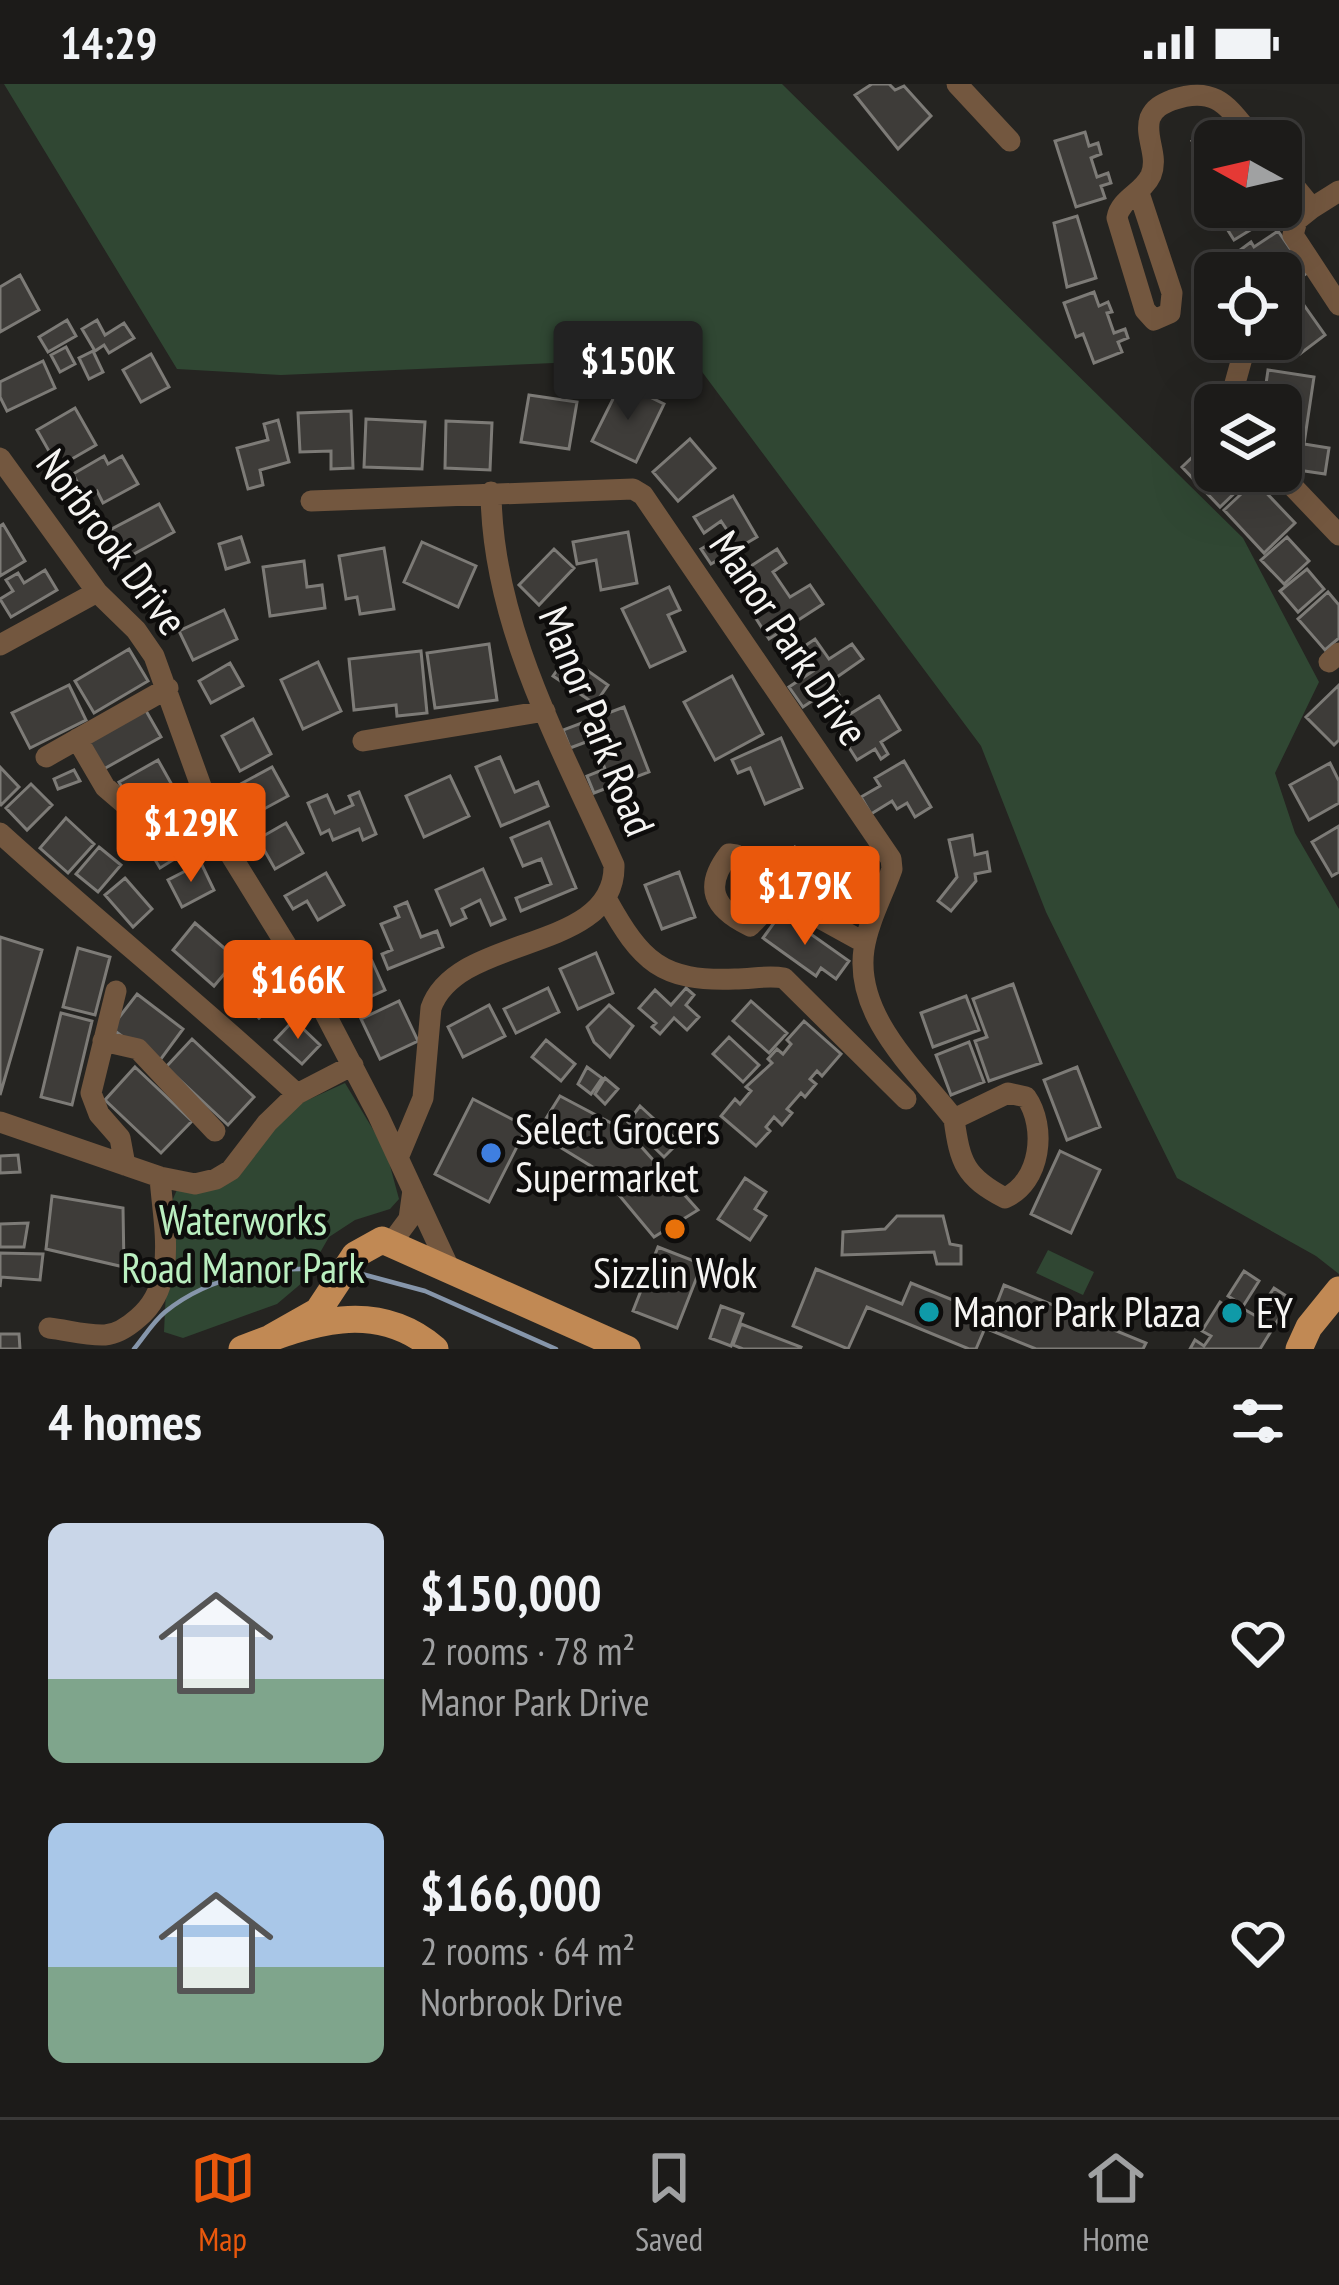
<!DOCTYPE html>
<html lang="en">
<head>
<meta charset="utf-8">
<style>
	body { margin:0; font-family:"PT Sans Narrow",sans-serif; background:#292826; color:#f1f3f6; height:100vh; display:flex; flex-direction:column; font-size:45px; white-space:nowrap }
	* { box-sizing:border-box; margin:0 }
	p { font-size:39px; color:#a0a1a2 }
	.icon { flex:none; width:66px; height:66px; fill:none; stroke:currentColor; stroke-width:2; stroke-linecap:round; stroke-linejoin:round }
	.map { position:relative; height:1265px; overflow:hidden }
	.side { display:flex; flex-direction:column; background:#1c1b19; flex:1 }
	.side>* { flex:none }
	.needle { width:78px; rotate:278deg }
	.buttons { position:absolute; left:1194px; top:36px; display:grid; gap:24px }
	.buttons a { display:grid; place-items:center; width:108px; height:108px; border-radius:18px; background:#1c1b19; box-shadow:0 12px 48px #0002,0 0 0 3px #3a3938; font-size:60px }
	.price { position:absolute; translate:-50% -102px; padding:0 27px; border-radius:12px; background:#ea580c; color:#fff; font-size:39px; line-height:78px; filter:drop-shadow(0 3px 6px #0008) }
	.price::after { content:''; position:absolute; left:50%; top:72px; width:36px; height:27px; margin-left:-18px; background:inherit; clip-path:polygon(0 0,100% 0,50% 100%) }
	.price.selected { background:#222; color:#fff }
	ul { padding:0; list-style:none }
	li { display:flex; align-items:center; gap:36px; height:300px; padding:0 48px }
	li span { display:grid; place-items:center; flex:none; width:336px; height:240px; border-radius:18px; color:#555 }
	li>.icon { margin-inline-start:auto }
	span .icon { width:144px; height:144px; fill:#fffc; stroke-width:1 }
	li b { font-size:51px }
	h2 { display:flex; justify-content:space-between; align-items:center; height:144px; padding:0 48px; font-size:51px }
	.status { display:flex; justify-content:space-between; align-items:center; height:84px; padding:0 60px; background:#1c1b19; direction:ltr }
	.status svg { height:33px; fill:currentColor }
	.menu { display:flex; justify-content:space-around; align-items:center; height:168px; border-top:3px solid #3a3938; background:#1c1b19; font-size:33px; color:#a0a1a2 }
	.menu a { display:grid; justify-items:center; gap:6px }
	.menu .selected { color:#ea580c }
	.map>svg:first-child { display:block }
	.green { fill:#304733 }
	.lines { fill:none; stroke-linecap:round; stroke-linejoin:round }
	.stream { stroke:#8696ab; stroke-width:4.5 }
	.building { fill:#3e3c39; stroke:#7d7b77; stroke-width:3 }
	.minor { stroke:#73573f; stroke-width:21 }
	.major { stroke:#c18954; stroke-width:27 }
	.shop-dot { fill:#3f7fe0; stroke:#0e0d0c; stroke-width:4.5 }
	.food-dot { fill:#e8710a; stroke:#0e0d0c; stroke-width:4.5 }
	.culture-dot { fill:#0f9aa8; stroke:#0e0d0c; stroke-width:4.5 }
	.labels { text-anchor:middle; stroke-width:9; stroke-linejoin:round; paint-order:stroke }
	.street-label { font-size:42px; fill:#f5f4f2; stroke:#0e0d0c }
	.poi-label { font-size:42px; fill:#f5f4f2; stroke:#0e0d0c; text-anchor:start }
	.park-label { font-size:42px; fill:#baefc0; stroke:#0e0d0c }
</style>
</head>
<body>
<div class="status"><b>14:29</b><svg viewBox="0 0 49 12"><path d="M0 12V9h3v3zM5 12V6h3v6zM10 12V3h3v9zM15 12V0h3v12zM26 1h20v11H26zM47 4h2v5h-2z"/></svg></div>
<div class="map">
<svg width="1339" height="1265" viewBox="0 0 1339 1265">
	<rect width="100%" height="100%" fill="#252421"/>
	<!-- green -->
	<path class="green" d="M 4,0 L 782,0 L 1243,454 L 1319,598 L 1275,689 L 1295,749 L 1339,825 L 1339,1190 L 1316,1172 L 1177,1094 L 1046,828 L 981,662 L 691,273 L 281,291 L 177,285 Z
		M 345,999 L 386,1067 L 399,1115 L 390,1125 L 355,1136 L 329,1153 L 303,1198 L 277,1220 L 183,1254 L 164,1248 L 170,1122 L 179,1101 L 238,1094 L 269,1051 L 299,1020 Z
		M 1048,1166 L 1094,1188 L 1083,1211 L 1036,1189 Z"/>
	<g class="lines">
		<!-- stream -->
		<path class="stream" d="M 358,1189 L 425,1207 L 556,1265
			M 134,1265 C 144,1253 153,1238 165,1228 C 212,1190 276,1180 335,1187"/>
	</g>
	<!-- building -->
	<path class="building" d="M 872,0 L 889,0 L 895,6 L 904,2 L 931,32 L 898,65 L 855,11 Z
		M 1214,44 L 1222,57 L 1215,57 L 1215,114 L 1201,91 L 1207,83 L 1192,57 Z
		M 1085,48 L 1089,62 L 1098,59 L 1101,70 L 1091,74 L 1097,93 L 1108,89 L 1111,99 L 1101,102 L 1105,114 L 1076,123 L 1055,57 Z
		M 1215,120 L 1215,123 L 1263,123 L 1270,134 L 1234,156 L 1212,121 Z
		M 1077,132 L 1096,194 L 1067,203 L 1054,139 Z
		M 1278,147 L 1307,189 L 1281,207 L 1281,189 L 1231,189 L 1227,182 L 1235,176 L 1232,172 L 1251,158 L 1254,163 Z
		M 20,191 L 39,226 L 0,248 L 0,203 Z
		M 1294,207 L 1325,251 L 1300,270 L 1283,247 L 1292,240 L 1287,232 L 1281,237 L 1281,217 Z
		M 1094,208 L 1099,222 L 1108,218 L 1112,228 L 1107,229 L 1114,249 L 1125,245 L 1128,254 L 1118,258 L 1122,268 L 1094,279 L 1083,250 L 1076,253 L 1064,219 Z
		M 67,236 L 76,252 L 48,268 L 39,253 Z
		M 97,236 L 105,251 L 124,239 L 134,254 L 109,269 L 104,261 L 95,267 L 82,245 Z
		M 66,263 L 75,280 L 60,288 L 51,271 Z
		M 93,267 L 103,288 L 89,295 L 79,274 Z
		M 151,270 L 169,303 L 141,318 L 123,286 Z
		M 43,277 L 55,304 L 7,327 L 0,313 L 0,298 Z
		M 1268,286 L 1314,293 L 1304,360 L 1329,364 L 1325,390 L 1284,384 L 1287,362 L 1281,361 L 1281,321 L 1263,321 Z
		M 621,299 L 664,320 L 636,378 L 592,357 Z
		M 529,311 L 577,318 L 569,365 L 521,358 Z
		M 75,324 L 96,361 L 58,383 L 37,346 Z
		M 351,327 L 353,384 L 331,385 L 331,367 L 300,368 L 298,329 Z
		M 366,335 L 425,338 L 422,385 L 364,383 Z
		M 278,336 L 289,378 L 260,386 L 263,401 L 248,405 L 237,364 L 268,356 L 264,340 Z
		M 446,337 L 492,339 L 490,386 L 445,384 Z
		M 690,355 L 715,384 L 678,417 L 653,388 Z
		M 1206,360 L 1215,369 L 1215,387 L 1232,387 L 1244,400 L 1220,423 L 1182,383 Z
		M 104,372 L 108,380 L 122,372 L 138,400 L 103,419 L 97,407 L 85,413 L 73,390 Z
		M 1255,397 L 1295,439 L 1264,469 L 1224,426 Z
		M 733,412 L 757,453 L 711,480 L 701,465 L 729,449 L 721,437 L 704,449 L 694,433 Z
		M 159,420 L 174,448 L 123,476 L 108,447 Z
		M 3,440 L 25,477 L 0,492 L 0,442 Z
		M 628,448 L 637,499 L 601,506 L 596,476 L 577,480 L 573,458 Z
		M 241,453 L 249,478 L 226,485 L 219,460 Z
		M 1287,453 L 1309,477 L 1284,500 L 1261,476 Z
		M 422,458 L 476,482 L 458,523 L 404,498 Z
		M 384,464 L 394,525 L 360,530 L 357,513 L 346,515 L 339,472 Z
		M 554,465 L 574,484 L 539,521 L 519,501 Z
		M 777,465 L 786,479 L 773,488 L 790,513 L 810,501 L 823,520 L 769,555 L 755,533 L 772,522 L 759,502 L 742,513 L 731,495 Z
		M 304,477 L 307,503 L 322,501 L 325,524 L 270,532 L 263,483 Z
		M 1307,485 L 1324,505 L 1298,528 L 1280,507 Z
		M 45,486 L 57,506 L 11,533 L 0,515 L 13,507 L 6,496 L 18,489 L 24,499 Z
		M 669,503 L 680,526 L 668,531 L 685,567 L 650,583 L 622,525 Z
		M 1328,508 L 1339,521 L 1339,554 L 1325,566 L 1298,535 Z
		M 224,526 L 237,555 L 193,576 L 179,547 Z
		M 815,555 L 829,575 L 852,560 L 863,575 L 830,598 L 839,611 L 821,623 L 815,615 L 803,623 L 789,603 L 813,587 L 799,566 Z
		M 489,560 L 497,616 L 435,624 L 427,569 Z
		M 129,565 L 148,597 L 94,629 L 75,597 Z
		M 421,567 L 427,629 L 397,632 L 396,621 L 354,626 L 349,575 Z
		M 567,572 L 608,601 L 595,620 L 553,592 Z
		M 318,578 L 341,627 L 303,645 L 281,596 Z
		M 230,579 L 243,602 L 211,619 L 199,597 Z
		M 732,592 L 763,650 L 715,676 L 684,618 Z
		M 69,601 L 86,636 L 30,664 L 12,629 Z
		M 1339,601 L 1339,656 L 1334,661 L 1306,633 Z
		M 879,612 L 900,646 L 881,658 L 888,670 L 881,675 L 875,665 L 857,676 L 834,640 Z
		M 624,623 L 649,688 L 594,709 L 587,692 L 605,685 L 594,655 L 570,664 L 563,646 Z
		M 145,625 L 161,653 L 102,686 L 86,657 Z
		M 253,635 L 271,670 L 240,687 L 222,652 Z
		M 781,654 L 802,704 L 765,720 L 750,684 L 738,689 L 732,676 Z
		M 500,673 L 515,708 L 538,698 L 548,722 L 501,742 L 476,683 Z
		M 158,676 L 172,701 L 133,724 L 119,698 Z
		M 904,677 L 931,723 L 915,733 L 907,719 L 897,725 L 892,717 L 871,730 L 861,713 L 880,702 L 875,694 Z
		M 1330,679 L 1339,697 L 1339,719 L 1309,736 L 1290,701 Z
		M 0,683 L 19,703 L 1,721 L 0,720 Z
		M 272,683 L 288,712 L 251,732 L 235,703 Z
		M 74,686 L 80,697 L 58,705 L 54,695 Z
		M 450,692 L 469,732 L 424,753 L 406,712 Z
		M 31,700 L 52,721 L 27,746 L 6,724 Z
		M 359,708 L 376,750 L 363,756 L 359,745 L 333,756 L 329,746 L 321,750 L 308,719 L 327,711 L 335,729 L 353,721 L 349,712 Z
		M 66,734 L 94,760 L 68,789 L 40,764 Z
		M 171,735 L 189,766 L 160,784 L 141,752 Z
		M 549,738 L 576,804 L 521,827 L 516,814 L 551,800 L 541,775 L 523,782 L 511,754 Z
		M 286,739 L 303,769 L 275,785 L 258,755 Z
		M 1339,742 L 1339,788 L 1332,792 L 1312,758 Z
		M 972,751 L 975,771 L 987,768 L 990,787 L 975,790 L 976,797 L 951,827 L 938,817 L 957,793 L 949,756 Z
		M 99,763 L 121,781 L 98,808 L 76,790 Z
		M 795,763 L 850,795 L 836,820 L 781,788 Z
		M 201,779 L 214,806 L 182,823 L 168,796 Z
		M 483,785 L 505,835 L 491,841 L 480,816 L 462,825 L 466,834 L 451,841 L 436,806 Z
		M 679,788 L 695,833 L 662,845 L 645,801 Z
		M 326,789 L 344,821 L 318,836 L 307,817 L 293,825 L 285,812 Z
		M 125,794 L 152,825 L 133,843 L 105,811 Z
		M 407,818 L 421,853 L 437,847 L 443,863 L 388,885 L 382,870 L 392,866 L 381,840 L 399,833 L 395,823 Z
		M 781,829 L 849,877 L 836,895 L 821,884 L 816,892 L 763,854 Z
		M 195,839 L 237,875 L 214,902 L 173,866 Z
		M 0,853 L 42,866 L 0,1011 Z
		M 78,864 L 110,873 L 95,931 L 63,923 Z
		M 596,869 L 613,909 L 578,925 L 560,885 Z
		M 372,877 L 385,906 L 348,923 L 335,895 Z
		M 255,887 L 280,914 L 259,934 L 234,907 Z
		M 1013,900 L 1041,979 L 989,997 L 975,957 L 987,953 L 973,915 Z
		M 548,904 L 559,928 L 516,949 L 504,925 Z
		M 686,904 L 694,911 L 686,921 L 699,933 L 687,946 L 674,934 L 660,950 L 652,943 L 656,939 L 639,924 L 655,906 L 671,921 Z
		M 137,910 L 183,945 L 158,979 L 111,944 Z
		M 966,912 L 979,946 L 933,963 L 921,929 Z
		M 399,917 L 418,957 L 380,975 L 361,935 Z
		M 751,917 L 787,949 L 769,969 L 733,937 Z
		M 489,921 L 505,952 L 463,973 L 448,943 Z
		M 609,921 L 633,942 L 610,973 L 594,958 L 587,943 Z
		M 61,929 L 92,937 L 72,1021 L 41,1013 Z
		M 294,936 L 320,961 L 302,980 L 275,956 Z
		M 804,937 L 841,970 L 822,992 L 817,987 L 810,995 L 816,1000 L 805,1013 L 801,1009 L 787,1025 L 792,1029 L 782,1041 L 774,1033 L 766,1043 L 770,1047 L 756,1062 L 721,1032 L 735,1015 L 740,1020 L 751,1007 L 746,1003 L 772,979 L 768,975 L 777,965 L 783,970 L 791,960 L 787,956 Z
		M 729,953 L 759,981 L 743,998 L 713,970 Z
		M 192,955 L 254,1013 L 228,1041 L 166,983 Z
		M 546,956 L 575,980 L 561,997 L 532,973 Z
		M 969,958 L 984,998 L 951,1011 L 936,971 Z
		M 135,983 L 192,1037 L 161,1069 L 105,1016 Z
		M 587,983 L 602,994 L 591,1010 L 578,1000 Z
		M 1077,983 L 1100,1043 L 1067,1056 L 1044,996 Z
		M 605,994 L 618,1005 L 605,1020 L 595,1010 Z
		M 560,1012 L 628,1048 L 698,1126 L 654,1153 L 599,1087 L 537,1049 Z
		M 473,1015 L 527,1043 L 489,1118 L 435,1090 Z
		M 640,1022 L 679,1058 L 664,1073 L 628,1038 Z
		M 1060,1067 L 1100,1086 L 1071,1149 L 1031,1130 Z
		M 18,1071 L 20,1088 L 0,1089 L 0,1072 Z
		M 745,1094 L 766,1108 L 755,1125 L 766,1132 L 750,1156 L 718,1135 Z
		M 52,1112 L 123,1124 L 124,1183 L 46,1165 Z
		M 897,1132 L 943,1132 L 950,1160 L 961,1162 L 961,1180 L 937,1180 L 934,1168 L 842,1171 L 843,1148 L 885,1145 Z
		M 28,1139 L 24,1163 L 0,1163 L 0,1140 Z
		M 658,1163 L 702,1180 L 677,1244 L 633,1227 Z
		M 0,1169 L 43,1170 L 40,1196 L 1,1193 L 0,1203 Z
		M 816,1185 L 902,1220 L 911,1199 L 992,1232 L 1004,1201 L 1146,1259 L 1143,1265 L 1036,1265 L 985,1244 L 976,1265 L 969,1265 L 867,1223 L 848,1265 L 793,1242 Z
		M 1244,1187 L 1259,1197 L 1242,1224 L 1256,1232 L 1274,1204 L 1291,1215 L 1260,1265 L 1190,1265 L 1195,1256 L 1204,1262 L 1211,1252 L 1202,1247 L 1220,1218 L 1231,1225 L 1236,1217 L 1228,1212 Z
		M 721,1222 L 743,1230 L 731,1262 L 710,1254 Z
		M 741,1240 L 801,1263 L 800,1265 L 743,1265 L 733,1261 Z
		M 0,1250 L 19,1250 L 20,1265 L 0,1265 Z"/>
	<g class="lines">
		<!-- minor -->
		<path class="minor" d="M 957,0 L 1010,57
			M 1281,86 L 1312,124 L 1339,107
			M 1139,109 L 1172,209 L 1170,229 L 1154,236 L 1145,226 L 1117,134 C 1120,115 1143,109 1151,91 C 1159,71 1144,53 1150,34 C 1154,24 1162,20 1172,16 C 1218,0 1229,25 1256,57
			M 1312,124 L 1297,136 L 1293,151 L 1339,221
			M 1229,321 L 1242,274
			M 0,374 L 97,508 L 136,546 L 154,572 L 219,752 L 306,893 L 378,1031 L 450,1186
			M 1278,387 L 1339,451
			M 311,417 L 633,405 L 643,411 L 891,775 L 892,785 C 883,811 868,838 864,865 C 854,932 916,986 954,1035
			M 0,561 L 97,508
			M 1329,578 L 1339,569
			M 77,655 L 105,703 L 126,721
			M 363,657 L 545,627
			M 46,673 L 168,604
			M 0,749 C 98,838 200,920 297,1010
			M 780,811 L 750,842 C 712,824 704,802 729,770 L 736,771 L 787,816 L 865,859
			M 607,816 C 641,877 661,898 735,895 C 752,895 767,891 784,894 L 906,1015
			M 116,907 L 91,1009 L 99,1030 L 120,1054 L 125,1081
			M 103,957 L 138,965 L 215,1047
			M 1008,1009 L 1026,1013 C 1047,1043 1041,1098 1005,1114 C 965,1093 960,1079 954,1035 Z
			M 0,1038 L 160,1093 L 195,1100 L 216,1095 L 231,1086 L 267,1039 L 297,1010 L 353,981
			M 398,1074 L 423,1014 L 431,924 C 457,849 616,870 614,781 C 561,662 492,541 491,408
			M 392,1158 L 409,1135 L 413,1106
			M 49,1244 C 67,1246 87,1252 105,1251 C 117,1250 129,1242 138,1234 C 179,1200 163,1140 160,1093"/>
		<!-- major -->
		<path class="major" d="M 272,1253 L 318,1227 L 355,1171 L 382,1156 L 627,1265
			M 242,1265 C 307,1240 374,1213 435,1265
			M 1299,1265 L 1309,1243 L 1339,1206"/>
	</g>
	<!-- markers -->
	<circle class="shop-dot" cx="491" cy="1069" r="12"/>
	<circle class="food-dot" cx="675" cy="1145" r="12"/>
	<g class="culture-dot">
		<circle cx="929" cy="1228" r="12"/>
		<circle cx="1232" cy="1229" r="12"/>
	</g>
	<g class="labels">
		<!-- street labels -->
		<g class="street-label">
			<text transform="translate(112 458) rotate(53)" y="15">Norbrook Drive</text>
			<text transform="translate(789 554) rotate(56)" y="15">Manor Park Drive</text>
			<text transform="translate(597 637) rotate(68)" y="15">Manor Park Road</text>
		</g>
		<!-- poi labels -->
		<g class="poi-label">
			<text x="515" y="1060">Select Grocers<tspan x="515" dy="48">Supermarket</tspan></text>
			<text x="675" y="1204" text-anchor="middle">Sizzlin Wok</text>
			<text x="953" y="1243">Manor Park Plaza</text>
			<text x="1256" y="1244">EY</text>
		</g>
		<!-- park labels -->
		<g class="park-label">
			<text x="243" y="1151">Waterworks<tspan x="243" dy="48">Road Manor Park</tspan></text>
		</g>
	</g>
</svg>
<div class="buttons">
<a><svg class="needle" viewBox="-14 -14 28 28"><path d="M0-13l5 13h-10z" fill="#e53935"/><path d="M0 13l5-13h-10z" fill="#a0a1a2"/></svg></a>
<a><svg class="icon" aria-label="locate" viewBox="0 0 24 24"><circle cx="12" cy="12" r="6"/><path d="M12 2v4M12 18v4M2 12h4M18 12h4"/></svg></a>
<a><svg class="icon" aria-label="layers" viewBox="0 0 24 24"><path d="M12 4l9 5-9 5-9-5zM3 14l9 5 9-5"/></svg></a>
</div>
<b class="price selected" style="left:628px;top:339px">$150K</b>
<b class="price" style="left:191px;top:801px">$129K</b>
<b class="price" style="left:805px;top:864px">$179K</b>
<b class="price" style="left:298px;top:958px">$166K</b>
</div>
<section class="side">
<h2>4 homes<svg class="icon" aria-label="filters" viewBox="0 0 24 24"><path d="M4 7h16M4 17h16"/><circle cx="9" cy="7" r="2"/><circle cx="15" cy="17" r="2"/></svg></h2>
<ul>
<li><span style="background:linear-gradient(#c9d6e8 65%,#7fa58c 0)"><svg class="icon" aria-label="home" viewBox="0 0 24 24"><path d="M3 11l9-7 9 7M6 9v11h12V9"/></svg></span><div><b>$150,000</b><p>2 rooms · 78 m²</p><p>Manor Park Drive</p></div><svg class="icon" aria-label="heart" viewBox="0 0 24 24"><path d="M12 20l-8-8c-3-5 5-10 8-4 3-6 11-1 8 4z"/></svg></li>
<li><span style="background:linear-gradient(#a9c7e8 60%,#7fa58c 0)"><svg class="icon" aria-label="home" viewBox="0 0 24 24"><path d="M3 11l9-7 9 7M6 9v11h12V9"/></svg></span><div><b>$166,000</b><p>2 rooms · 64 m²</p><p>Norbrook Drive</p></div><svg class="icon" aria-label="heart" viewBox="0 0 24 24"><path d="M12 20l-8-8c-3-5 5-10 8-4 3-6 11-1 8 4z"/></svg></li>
</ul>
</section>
<nav class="menu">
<a class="selected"><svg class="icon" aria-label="map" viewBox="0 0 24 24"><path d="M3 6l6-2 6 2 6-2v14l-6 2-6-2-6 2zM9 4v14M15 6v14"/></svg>Map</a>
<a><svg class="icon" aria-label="saved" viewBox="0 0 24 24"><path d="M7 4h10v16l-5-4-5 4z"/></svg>Saved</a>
<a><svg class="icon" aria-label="home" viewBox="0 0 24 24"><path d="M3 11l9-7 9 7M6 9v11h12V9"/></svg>Home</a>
</nav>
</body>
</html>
